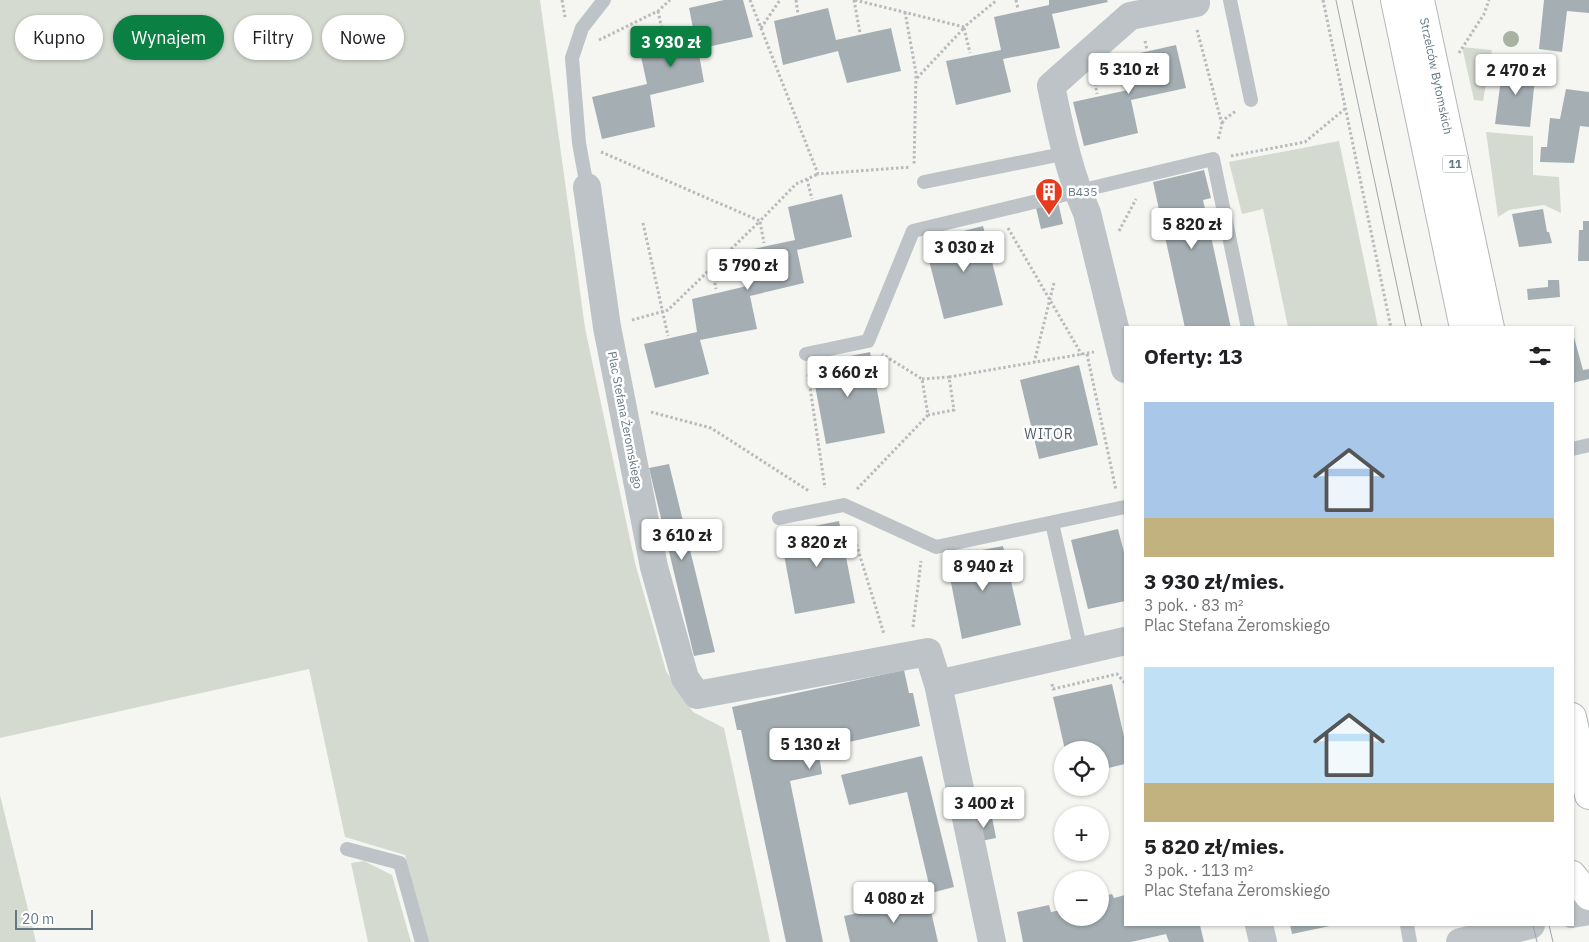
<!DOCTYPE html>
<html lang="pl">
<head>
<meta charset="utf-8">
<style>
	body { margin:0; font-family:"IBM Plex Sans",sans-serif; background:#f2f2f2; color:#202124; height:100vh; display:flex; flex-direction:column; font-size:19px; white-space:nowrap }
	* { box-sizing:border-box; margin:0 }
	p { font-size:16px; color:#757577 }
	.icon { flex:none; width:28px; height:28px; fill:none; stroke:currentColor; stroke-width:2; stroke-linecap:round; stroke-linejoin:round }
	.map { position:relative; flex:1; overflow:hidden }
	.drawer { position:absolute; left:1124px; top:326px; width:450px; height:600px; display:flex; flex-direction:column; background:#fff; border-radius:0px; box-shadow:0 1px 4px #0004 }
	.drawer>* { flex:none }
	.banner { position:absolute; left:15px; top:15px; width:475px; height:45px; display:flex; gap:10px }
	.tools { position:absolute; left:1054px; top:741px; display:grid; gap:10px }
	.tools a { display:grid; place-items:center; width:55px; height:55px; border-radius:50%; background:#fff; box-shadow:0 1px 4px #0004; font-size:25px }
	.scale { position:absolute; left:15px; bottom:12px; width:78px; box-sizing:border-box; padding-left:5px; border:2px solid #637883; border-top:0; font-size:14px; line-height:18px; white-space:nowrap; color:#637883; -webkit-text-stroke:4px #fff; paint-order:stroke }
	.price { position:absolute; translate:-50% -42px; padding:0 11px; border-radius:5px; background:#fff; color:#222; font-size:16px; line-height:32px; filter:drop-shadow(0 1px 2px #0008) }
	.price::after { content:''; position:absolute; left:50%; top:30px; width:15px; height:11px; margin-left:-8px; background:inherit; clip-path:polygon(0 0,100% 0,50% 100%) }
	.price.on { background:#0b8043; color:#fff }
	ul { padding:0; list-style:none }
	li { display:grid; align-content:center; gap:10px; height:265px; padding:0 20px }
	li span { display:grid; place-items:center; height:155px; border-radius:0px; color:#555 }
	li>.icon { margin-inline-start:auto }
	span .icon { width:90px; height:90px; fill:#fffc; stroke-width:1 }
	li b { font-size:21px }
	h2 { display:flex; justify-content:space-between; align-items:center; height:60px; padding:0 20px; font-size:21px }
	.tag { padding:0 18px; border-radius:22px; background:#fff; box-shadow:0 1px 4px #0004; font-size:18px; line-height:45px }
	.tag.on { background:#0b8043; color:#fff }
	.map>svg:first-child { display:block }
	.green { fill:#d5dad0 }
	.building { fill:#a5afb3 }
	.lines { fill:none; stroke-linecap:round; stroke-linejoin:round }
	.trunk-casing { stroke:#b3b7ba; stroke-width:30 }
	.path { stroke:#b7bbbd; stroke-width:3; stroke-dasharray:2.5 2.5; stroke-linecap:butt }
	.service { stroke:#bdc3c6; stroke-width:14 }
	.minor { stroke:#bdc3c6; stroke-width:28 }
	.trunk { stroke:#fff; stroke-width:28 }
	.tram { stroke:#9ea7ab; stroke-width:1 }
	.tree { fill:#a8b1a2 }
	.labels { text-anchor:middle; stroke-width:5; stroke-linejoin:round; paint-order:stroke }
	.shield { fill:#fff; stroke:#92a0a8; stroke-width:1 }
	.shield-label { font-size:11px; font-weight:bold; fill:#637883 }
	.street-label { font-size:12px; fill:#637883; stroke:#fff }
	.poi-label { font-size:12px; fill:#637883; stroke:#fff; text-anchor:start }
	.neighbourhood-label { font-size:14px; letter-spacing:1px; fill:#526068; stroke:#fff }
</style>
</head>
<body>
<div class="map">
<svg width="1589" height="942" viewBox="0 0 1589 942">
	<rect width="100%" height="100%" fill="#f5f5f1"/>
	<!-- green -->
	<path class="green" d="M 0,0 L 540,0 L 585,328 L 635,563 L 666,671 L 693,712 L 724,728 L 770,942 L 429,942 L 405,855 L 345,837 L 309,669 L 0,738 Z
		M 1462,47 L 1492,50 L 1483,101 L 1474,100 Z
		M 1486,132 L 1533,136 L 1533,175 L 1559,177 L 1561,213 L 1544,205 L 1509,210 L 1498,217 Z
		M 1339,141 L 1378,327 L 1288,327 L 1263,209 L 1242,214 L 1229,162 Z
		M 0,795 L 36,942 L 0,942 Z
		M 364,861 L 392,875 L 411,942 L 368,942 L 351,863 Z"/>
	<!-- building -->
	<path class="building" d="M 724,0 L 743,0 L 753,37 L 698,49 L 704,82 L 650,95 L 655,127 L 602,139 L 592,97 L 647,84 L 640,52 L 695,38 L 689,8 Z
		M 1049,0 L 1107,0 L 1108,2 L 1052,14 L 1060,48 L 1003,59 L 1011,92 L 956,105 L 946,61 L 1001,50 L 994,17 L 1049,5 Z
		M 1544,0 L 1589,0 L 1589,13 L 1567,11 L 1562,52 L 1539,49 Z
		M 828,8 L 836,40 L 891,28 L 901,71 L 847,83 L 838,51 L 783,65 L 774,21 Z
		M 1176,45 L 1186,88 L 1131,100 L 1138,133 L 1084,146 L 1073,102 L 1128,90 L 1122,57 Z
		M 1503,64 L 1536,68 L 1530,127 L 1495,124 Z
		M 1566,89 L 1589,92 L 1589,127 L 1580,126 L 1574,163 L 1540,162 L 1541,147 L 1547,147 L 1550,118 L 1560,119 Z
		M 1204,170 L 1211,198 L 1203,200 L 1231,328 L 1185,328 L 1153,182 Z
		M 842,194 L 852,237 L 797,250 L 804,283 L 750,296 L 757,329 L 700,340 L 709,374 L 655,388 L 644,344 L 697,332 L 692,299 L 747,286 L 739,252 L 795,240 L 788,207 Z
		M 1058,202 L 1063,224 L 1041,229 L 1036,208 Z
		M 1543,209 L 1547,232 L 1549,232 L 1552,243 L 1519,247 L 1512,214 Z
		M 1583,221 L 1589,221 L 1589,261 L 1578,261 L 1579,230 L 1583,230 Z
		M 983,226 L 1003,305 L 944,319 L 924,241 Z
		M 1548,280 L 1559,280 L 1560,297 L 1528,300 L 1527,289 L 1548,287 Z
		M 1572,330 L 1583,370 L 1589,369 L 1589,379 L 1572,383 Z
		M 870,352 L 885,433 L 826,444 L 811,364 Z
		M 1079,365 L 1098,445 L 1039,459 L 1020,380 Z
		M 669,464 L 715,652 L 694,656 L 649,468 Z
		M 839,521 L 855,603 L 795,614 L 780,533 Z
		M 1118,529 L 1125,556 L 1125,601 L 1088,609 L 1071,540 Z
		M 1003,546 L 1021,625 L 962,639 L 946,557 Z
		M 904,670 L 909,693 L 913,693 L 920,726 L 818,749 L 822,774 L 790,781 L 823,942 L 786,942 L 741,730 L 737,730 L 732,707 Z
		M 1112,684 L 1125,741 L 1125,764 L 1100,770 L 1100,750 L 1065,750 L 1053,697 Z
		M 922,756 L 954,887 L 931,893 L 907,792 L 849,805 L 841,775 Z
		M 992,817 L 996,838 L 976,842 L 972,821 Z
		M 1112,894 L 1114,898 L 1125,895 L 1125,925 L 1200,925 L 1204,942 L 1169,942 L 1166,934 L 1131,942 L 1023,942 L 1017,912 L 1049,905 L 1051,912 L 1062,910 L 1062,918 L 1100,918 L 1100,897 Z
		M 928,898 L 938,942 L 850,942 L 844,916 Z
		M 1290,925 L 1330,925 L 1330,926 L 1292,934 Z"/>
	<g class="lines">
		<defs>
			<path id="trunk" d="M 1395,0 L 1464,328
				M 1420,0 L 1490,328
				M 1572,717 L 1589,795
				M 1572,875 L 1589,896"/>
		</defs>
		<!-- trunk casing -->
		<use href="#trunk" class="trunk-casing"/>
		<!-- path -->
		<path class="path" d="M 562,0 L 565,17
			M 750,0 L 818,174 L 911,167
			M 796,0 L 798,14
			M 854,0 L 860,33
			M 855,0 L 964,27 L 997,0
			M 1016,0 L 1018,9
			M 1323,0 L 1391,328
			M 658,11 L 665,44
			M 905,12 L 916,73 L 914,166
			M 761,28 L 780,0
			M 964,28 L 970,53
			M 1197,30 L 1222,124 L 1218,140
			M 599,40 L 658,11 L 670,0
			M 1145,41 L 1147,50
			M 1459,53 L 1484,14 L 1489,0
			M 917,78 L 964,28
			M 1095,83 L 1097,94
			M 1222,123 L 1226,118 L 1236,111
			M 601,152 L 760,221 L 796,184 L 818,174
			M 1231,156 L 1305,142 L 1346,108
			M 807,179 L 812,199
			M 760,222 L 764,243
			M 643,223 L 668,336
			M 1008,228 L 1082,355
			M 1119,231 L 1136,199
			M 712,268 L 716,289
			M 632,320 L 668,310 L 760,221
			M 1087,354 L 1116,490
			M 1034,363 L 1054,283
			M 808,374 L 825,488
			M 949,377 L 1094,352
			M 922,379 L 949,377 L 954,410 L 928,415
			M 651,412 L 711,428 L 809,491
			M 857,489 L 928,415 L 922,379 L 882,354
			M 852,530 L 884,634
			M 913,627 L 921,561
			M 1052,684 L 1053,689 L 1117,674 L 1125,683"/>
		<!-- service -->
		<path class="service" d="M 1230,0 L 1251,100
			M 924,182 L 1067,153
			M 587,187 L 579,143 L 572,58 L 582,28 L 604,0
			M 806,354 L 868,341 L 913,231 L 1213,159 L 1248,328
			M 1572,449 L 1589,445
			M 779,518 L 844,505 L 936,547 L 1125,507
			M 1052,523 L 1081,651
			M 347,849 L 400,863 L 422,942
			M 1407,925 L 1410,942"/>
		<!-- minor -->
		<path class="minor" d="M 587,187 L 607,327 L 654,567 L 685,678 L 697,695 L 928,652 L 938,684
			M 1125,369 L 1087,213 C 1069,173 1060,129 1051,86 L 1130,16 L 1196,3
			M 1572,914 L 1589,911
			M 1259,925 L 1263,942
			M 992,942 L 938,684 L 1125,641
			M 1460,942 L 1531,925"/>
		<!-- trunk -->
		<use href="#trunk" class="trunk"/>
		<!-- tram -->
		<path class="tram" d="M 1336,0 L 1406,328
			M 1352,0 L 1422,328
			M 1533,925 L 1537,942
			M 1549,925 L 1553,942"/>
	</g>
	<!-- trees -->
	<circle class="tree" cx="1511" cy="39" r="8"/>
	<!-- icons -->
	<defs>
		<symbol id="building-pin" viewBox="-11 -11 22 30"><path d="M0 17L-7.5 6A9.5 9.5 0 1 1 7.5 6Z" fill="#e73b20" stroke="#fff"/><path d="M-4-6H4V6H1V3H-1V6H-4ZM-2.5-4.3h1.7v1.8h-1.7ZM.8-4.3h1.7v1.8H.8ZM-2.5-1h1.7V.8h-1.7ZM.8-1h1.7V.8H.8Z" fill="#fff"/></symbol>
	</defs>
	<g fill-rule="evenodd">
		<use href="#building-pin" x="1033" y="176" width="32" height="43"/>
	</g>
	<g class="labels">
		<!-- shield labels -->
		<rect class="shield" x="1442.5" y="155.5" width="25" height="17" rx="4"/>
		<g class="shield-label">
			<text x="1455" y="168">11</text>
		</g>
		<!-- street labels -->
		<g class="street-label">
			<text transform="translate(1436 76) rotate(78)" y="4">Strzelców Bytomskich</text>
			<text transform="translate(625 420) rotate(79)" y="4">Plac Stefana Żeromskiego</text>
		</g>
		<!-- poi labels -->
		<g class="poi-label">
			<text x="1068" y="196">B435</text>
		</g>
		<!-- neighbourhood labels -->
		<g class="neighbourhood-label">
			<text x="1049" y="439">WITOR</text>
		</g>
	</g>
</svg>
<div class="tools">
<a><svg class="icon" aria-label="locate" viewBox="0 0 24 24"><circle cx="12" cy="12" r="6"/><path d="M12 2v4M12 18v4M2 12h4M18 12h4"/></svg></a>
<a>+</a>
<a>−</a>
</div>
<div class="scale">20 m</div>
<b class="price on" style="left:671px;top:68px">3 930 zł</b>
<b class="price" style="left:1129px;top:95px">5 310 zł</b>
<b class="price" style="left:1516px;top:96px">2 470 zł</b>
<b class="price" style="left:1192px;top:250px">5 820 zł</b>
<b class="price" style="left:964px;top:273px">3 030 zł</b>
<b class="price" style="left:748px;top:291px">5 790 zł</b>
<b class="price" style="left:848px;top:398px">3 660 zł</b>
<b class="price" style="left:682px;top:561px">3 610 zł</b>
<b class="price" style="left:817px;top:568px">3 820 zł</b>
<b class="price" style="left:983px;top:592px">8 940 zł</b>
<b class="price" style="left:810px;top:770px">5 130 zł</b>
<b class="price" style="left:984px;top:829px">3 400 zł</b>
<b class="price" style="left:894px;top:924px">4 080 zł</b>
<div class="banner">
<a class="tag">Kupno</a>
<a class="tag on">Wynajem</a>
<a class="tag">Filtry</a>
<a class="tag">Nowe</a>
</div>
<section class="drawer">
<h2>Oferty: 13<svg class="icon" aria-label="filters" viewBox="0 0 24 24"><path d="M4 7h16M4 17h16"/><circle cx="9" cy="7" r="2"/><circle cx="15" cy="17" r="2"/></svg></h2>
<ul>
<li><span style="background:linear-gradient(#a9c7e8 75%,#c2b280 0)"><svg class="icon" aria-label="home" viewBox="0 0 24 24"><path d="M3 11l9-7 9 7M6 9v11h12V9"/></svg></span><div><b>3 930 zł/mies.</b><p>3 pok. · 83 m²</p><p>Plac Stefana Żeromskiego</p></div></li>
<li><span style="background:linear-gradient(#bfe0f5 75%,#c2b280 0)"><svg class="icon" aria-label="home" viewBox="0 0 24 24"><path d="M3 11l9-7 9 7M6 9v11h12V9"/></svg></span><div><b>5 820 zł/mies.</b><p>3 pok. · 113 m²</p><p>Plac Stefana Żeromskiego</p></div></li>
</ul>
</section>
</div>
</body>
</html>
